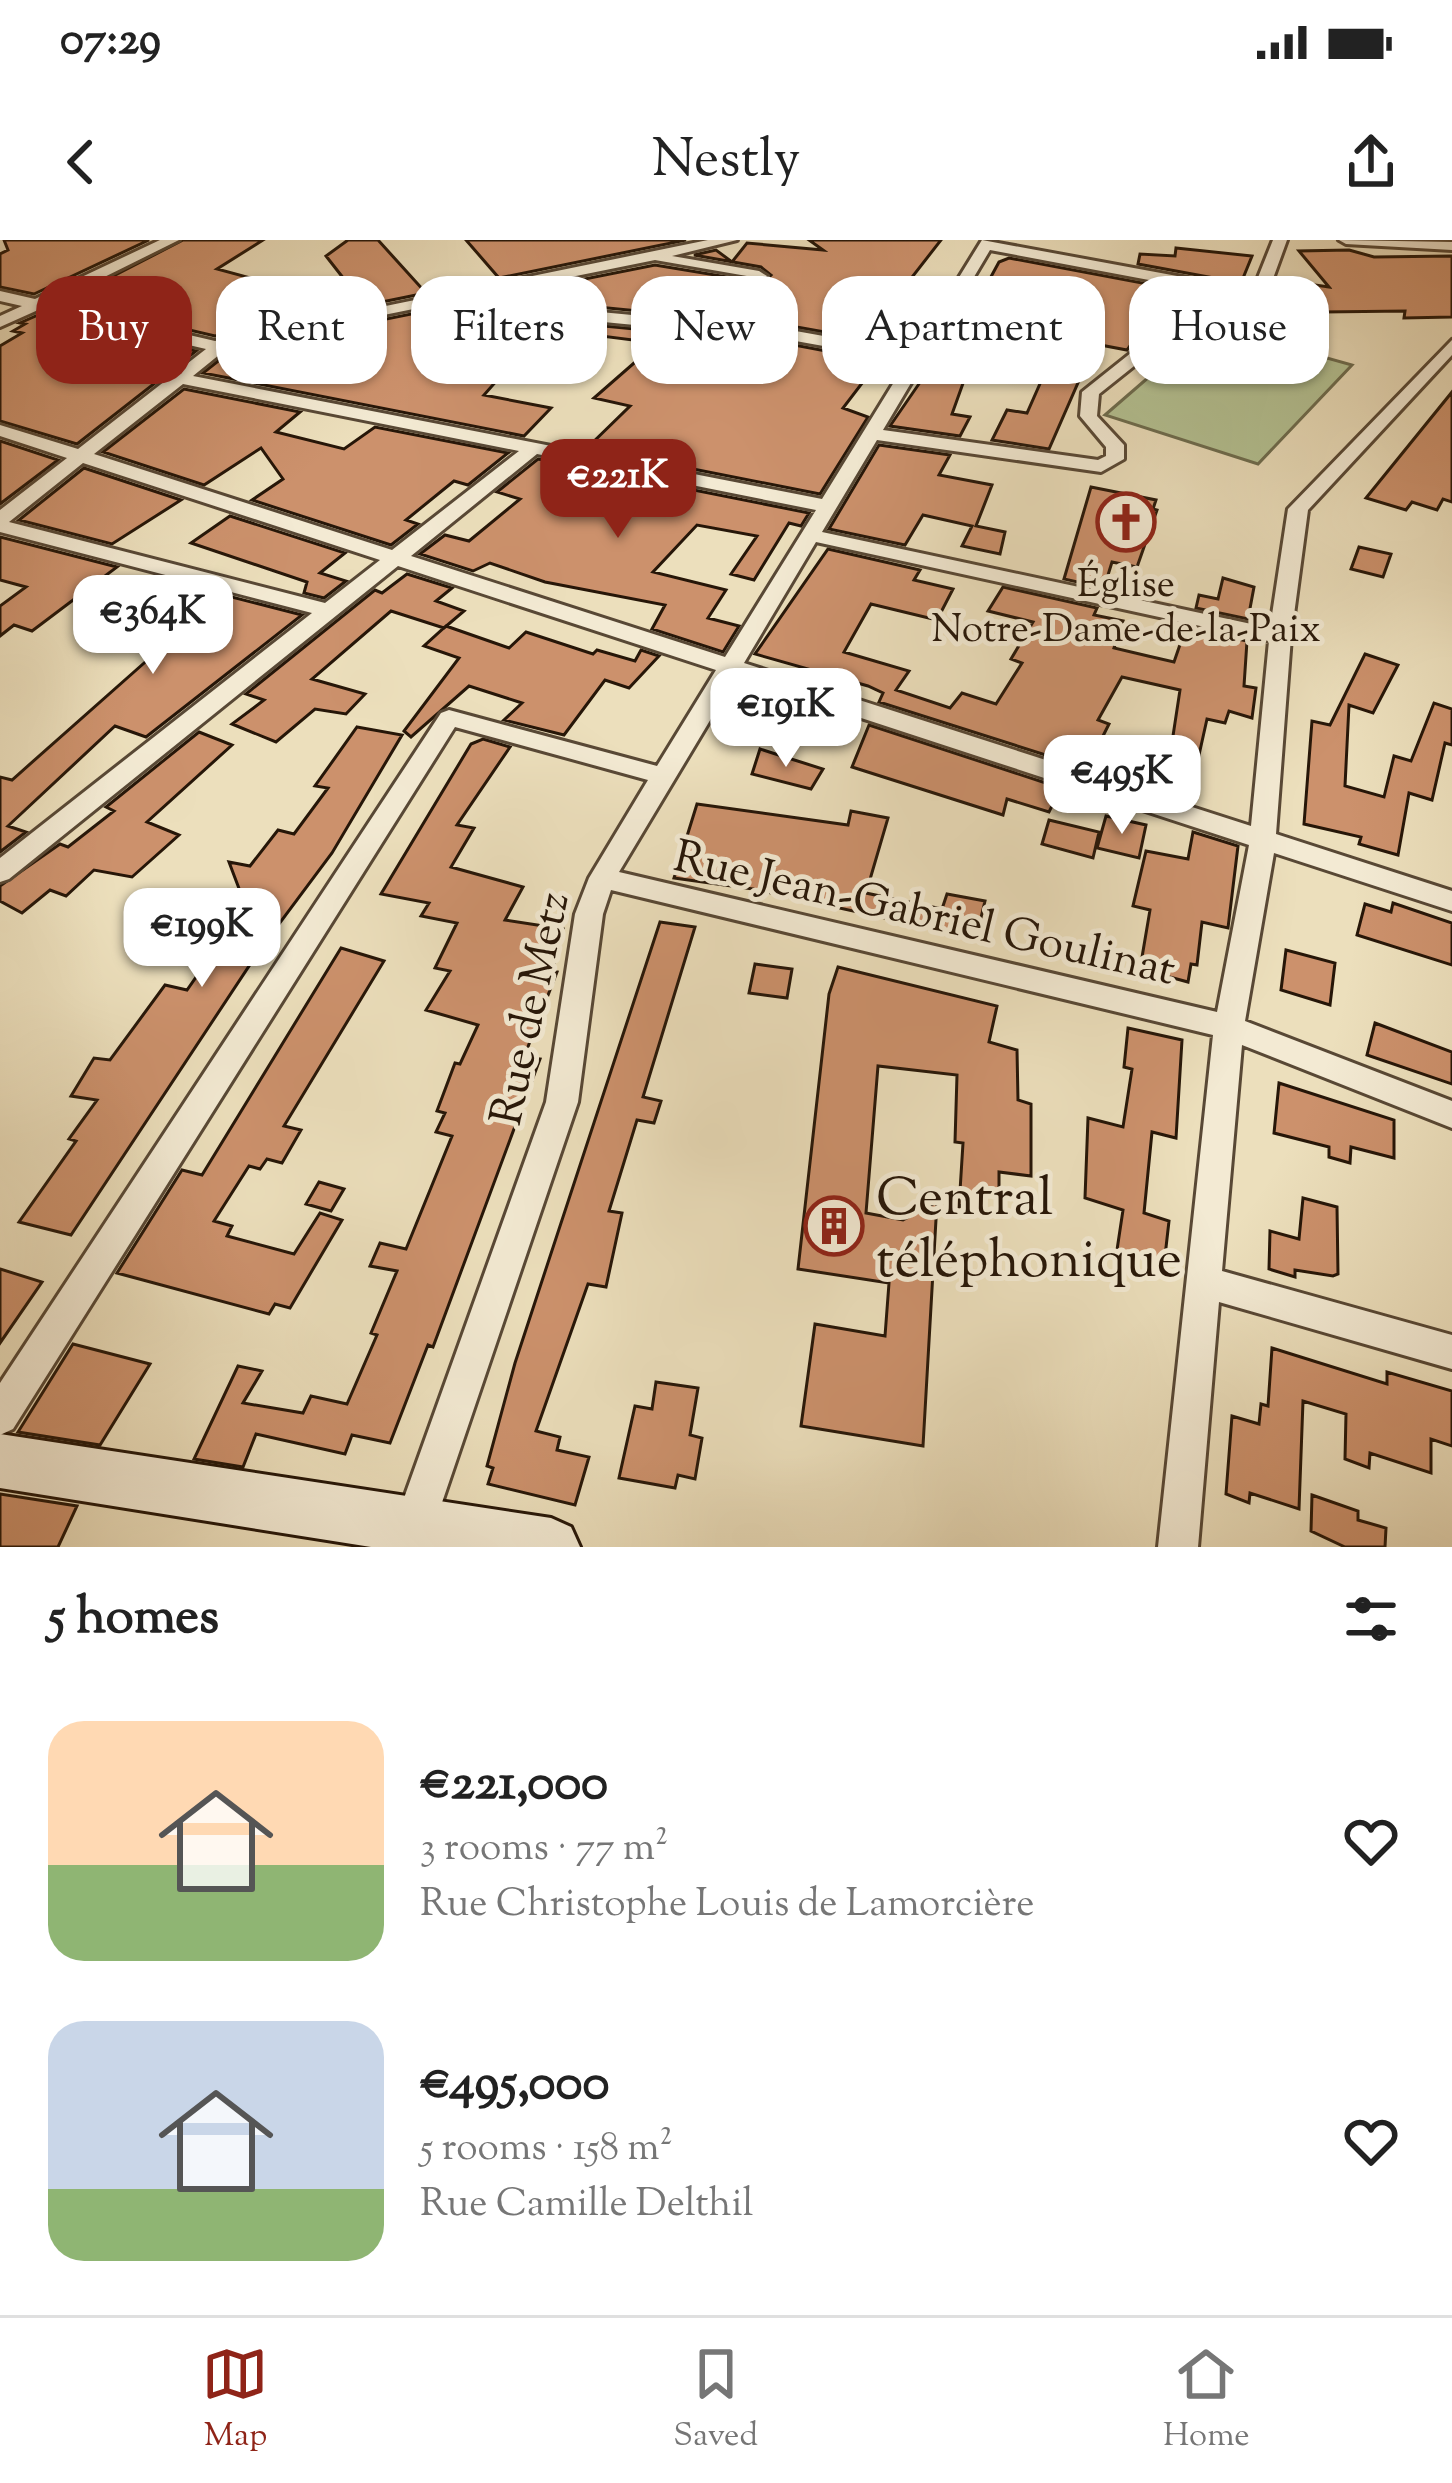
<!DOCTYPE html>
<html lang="en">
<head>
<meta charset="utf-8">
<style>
	body { margin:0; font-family:"Sorts Mill Goudy",serif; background:#f6f6f6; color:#222; height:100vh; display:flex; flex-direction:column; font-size:45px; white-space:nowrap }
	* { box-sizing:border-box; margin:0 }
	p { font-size:39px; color:#767676 }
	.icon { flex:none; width:66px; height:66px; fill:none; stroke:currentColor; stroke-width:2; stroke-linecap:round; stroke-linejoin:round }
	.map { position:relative; height:1307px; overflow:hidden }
	.side { display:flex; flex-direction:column; background:#fff; flex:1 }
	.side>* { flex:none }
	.top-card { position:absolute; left:36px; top:36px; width:1380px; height:108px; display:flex; gap:24px }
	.price { position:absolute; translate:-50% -102px; padding:0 27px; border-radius:24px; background:#fff; color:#222; font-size:39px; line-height:78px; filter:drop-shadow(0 3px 6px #0008) }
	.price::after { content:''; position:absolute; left:50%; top:72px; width:36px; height:27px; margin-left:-18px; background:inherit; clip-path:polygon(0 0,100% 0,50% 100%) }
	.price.active { background:#8f2418; color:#fff }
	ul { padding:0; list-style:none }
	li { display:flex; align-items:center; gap:36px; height:300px; padding:0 48px }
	li span { display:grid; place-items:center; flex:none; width:336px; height:240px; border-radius:36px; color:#555 }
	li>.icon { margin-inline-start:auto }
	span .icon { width:144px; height:144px; fill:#fffc; stroke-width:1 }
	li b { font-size:51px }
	h2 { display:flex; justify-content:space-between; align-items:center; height:144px; padding:0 48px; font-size:51px }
	.chip { padding:0 42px; border-radius:36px; background:#fff; box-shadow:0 3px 9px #0004; font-size:42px; line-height:108px }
	.chip.active { background:#8f2418; color:#fff }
	.status { display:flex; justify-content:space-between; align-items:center; height:84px; padding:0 60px; background:#fff; direction:ltr }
	.status svg { height:33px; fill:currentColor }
	header { display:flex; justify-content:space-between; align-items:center; height:156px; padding:0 48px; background:#fff; font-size:54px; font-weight:600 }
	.menu { display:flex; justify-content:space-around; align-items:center; height:168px; border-top:3px solid #e0e0e0; background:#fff; font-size:33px; color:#767676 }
	.menu a { display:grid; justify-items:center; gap:6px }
	.menu .active { color:#8f2418 }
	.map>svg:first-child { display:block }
	.green { fill:#b4c293; stroke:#6d6c4e; stroke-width:3 }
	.building { fill:#cc916c; stroke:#261608; stroke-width:3 }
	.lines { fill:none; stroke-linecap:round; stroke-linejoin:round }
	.street-casing { stroke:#584835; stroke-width:6 }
	.secondary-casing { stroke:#261608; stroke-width:6 }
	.street { fill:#f3ead3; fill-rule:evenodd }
	.secondary { fill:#f3ead3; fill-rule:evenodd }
	.labels { text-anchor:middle; stroke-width:10; stroke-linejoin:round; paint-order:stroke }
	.far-poi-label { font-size:39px; fill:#261608; stroke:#f3ead3 }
	.street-label { font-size:45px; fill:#261608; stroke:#f3ead3 }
	.near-poi-label { font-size:54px; fill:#261608; stroke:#f3ead3; text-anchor:start }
</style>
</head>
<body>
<div class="status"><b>07:29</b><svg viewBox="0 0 49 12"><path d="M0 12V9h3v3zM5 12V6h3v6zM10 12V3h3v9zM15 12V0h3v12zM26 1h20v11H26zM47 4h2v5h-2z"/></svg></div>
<header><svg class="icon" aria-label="back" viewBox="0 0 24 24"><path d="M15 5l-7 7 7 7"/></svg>Nestly<svg class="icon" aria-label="share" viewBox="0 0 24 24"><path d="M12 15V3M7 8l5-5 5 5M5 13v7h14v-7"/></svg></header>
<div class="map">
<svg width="1452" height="1307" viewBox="0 0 1452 1307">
	<rect width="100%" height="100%" fill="#ecdfbc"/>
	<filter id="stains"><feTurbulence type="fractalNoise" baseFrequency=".00167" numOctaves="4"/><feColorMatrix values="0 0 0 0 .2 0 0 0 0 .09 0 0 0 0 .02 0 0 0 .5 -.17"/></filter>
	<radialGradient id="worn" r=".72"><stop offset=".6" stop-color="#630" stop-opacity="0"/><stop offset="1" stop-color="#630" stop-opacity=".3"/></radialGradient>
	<!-- green -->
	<path class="green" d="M 1209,85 L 1352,125 L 1258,224 L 1105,175 Z"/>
	<!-- building -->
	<path class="building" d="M 4,0 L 149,0 L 34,54 L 0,47 L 0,14 L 8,10 Z
		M 183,0 L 263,0 L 217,29 L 350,65 L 331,41 L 344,39 L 326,16 L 348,0 L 378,0 L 426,53 L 215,96 L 65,61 Z
		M 466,0 L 686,0 L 499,38 Z
		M 809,0 L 941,0 L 902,50 L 917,53 L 875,101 L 791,86 L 494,57 L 655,25 L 763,43 L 771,35 L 761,27 L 694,15 L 716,10 L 732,22 L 747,3 L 823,10 Z
		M 1176,8 L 1252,16 L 1241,43 L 1138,24 L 1140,14 L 1175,16 Z
		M 1349,10 L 1374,17 L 1452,16 L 1452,77 L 1404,78 L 1405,71 L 1323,72 L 1301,43 L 1329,47 L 1299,11 Z
		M 1009,18 L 1222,58 L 1219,63 L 1183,57 L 1177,70 L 1165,68 L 1160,78 L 1151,76 L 1127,110 L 1095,104 L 1049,209 L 992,200 L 1007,170 L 1027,173 L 1050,121 L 1001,113 L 988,124 L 971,121 L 952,174 L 970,177 L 960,196 L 890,186 L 958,87 L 967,81 L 999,22 Z
		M 451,66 L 459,72 L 789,104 L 879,121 L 843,168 L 868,177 L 820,254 L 587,208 L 630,166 L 594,158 L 657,103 L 586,94 L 580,103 L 535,97 L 484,155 L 551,168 L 524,196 L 203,133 L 232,110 Z
		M 38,75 L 196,111 L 77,204 L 0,181 L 0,106 L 22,93 L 13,91 L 25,84 L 20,83 Z
		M 184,149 L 300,172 L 276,192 L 344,209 L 375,187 L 508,213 L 468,245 L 454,241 L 406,280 L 418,284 L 391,305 L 252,260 L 283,239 L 261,208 L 204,245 L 103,212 Z
		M 1452,152 L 1452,262 L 1443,259 L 1437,270 L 1412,262 L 1406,270 L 1366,258 Z
		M 0,201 L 58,220 L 0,264 Z
		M 879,205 L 950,215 L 939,235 L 992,245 L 976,286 L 1005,292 L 1000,314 L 962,306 L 972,286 L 923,275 L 905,305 L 829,289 Z
		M 538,219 L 809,273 L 801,286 L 789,283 L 754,340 L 731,334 L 757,296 L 697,285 L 653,332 L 726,350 L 708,378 L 739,386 L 723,412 L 652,389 L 665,365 L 545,342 L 490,323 L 473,331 L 420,314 L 445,295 L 469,301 L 520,259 L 497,252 Z
		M 84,228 L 181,260 L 112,304 L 19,280 Z
		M 1091,247 L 1156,260 L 1153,269 L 1157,270 L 1137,327 L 1112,322 L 1104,348 L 1064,339 Z
		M 230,276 L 345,313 L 320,333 L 346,341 L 324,358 L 304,353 L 307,342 L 191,303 Z
		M 0,297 L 117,327 L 32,391 L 14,385 L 0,396 L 0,366 L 26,347 L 0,340 Z
		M 1359,307 L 1391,314 L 1383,337 L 1351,329 Z
		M 828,309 L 920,330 L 914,340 L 953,349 L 937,380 L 871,364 L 844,412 L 909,431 L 896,450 L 950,468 L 962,453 L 996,464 L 1022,423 L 1011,419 L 1033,382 L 988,371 L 1003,347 L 1097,368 L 1094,375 L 1123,381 L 1114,408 L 1148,416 L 1174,422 L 1184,393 L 1190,395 L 1191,389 L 1247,401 L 1244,446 L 1256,448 L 1252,478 L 1229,471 L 1225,483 L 1207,479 L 1199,515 L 1171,509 L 1180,450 L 1122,437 L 1098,480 L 1109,484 L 1100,502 L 1167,525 L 1161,544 L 1078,518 L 1074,524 L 879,462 L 883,453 L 868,446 L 755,414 Z
		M 407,334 L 452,348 L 436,361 L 464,371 L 444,388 L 391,371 L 312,439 L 365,454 L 346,474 L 315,469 L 276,502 L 232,484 L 264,460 L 246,454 L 375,350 L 382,353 Z
		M 158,338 L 302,375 L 146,497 L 115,486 L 8,586 L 26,592 L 0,612 L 0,537 L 12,540 L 161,408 L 99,390 Z
		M 1223,338 L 1254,347 L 1248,379 L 1196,368 L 1199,355 L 1218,359 Z
		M 446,386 L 509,408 L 526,392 L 593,414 L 597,410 L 635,421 L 641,410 L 659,416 L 629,448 L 605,440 L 564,495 L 504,480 L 522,463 L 469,446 L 411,497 L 404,491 L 459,418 L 424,406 Z
		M 1365,414 L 1398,425 L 1373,473 L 1349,465 L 1345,546 L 1384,557 L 1394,516 L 1411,521 L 1434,463 L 1452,469 L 1452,505 L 1445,503 L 1432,560 L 1409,553 L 1398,615 L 1359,604 L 1361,597 L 1304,584 L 1312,481 L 1330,485 Z
		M 869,485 L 1061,548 L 1049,572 L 1007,559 L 1003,575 L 852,527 Z
		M 357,487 L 402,495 L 332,613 L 261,708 L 71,995 L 19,982 L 76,901 L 69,899 L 97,860 L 71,856 L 94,818 L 110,820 L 165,745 L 187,750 L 240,674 L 249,675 L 229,622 L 250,626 L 278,590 L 294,594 L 328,548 L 315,546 Z
		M 199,492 L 232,505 L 147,582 L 179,595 L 132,637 L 94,630 L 66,656 L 50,650 L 22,673 L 0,661 L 0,646 L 60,604 L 68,607 L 114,571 L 106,567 Z
		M 483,499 L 510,507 L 457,585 L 474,588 L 451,627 L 523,647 L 505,680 L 563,689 L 554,710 L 559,711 L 551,731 L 557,732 L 524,817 L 540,819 L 433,1107 L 428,1105 L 390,1203 L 352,1195 L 345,1214 L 256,1194 L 243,1227 L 194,1219 L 238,1126 L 262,1131 L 243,1163 L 303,1173 L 311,1156 L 347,1164 L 377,1095 L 371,1093 L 397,1031 L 370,1026 L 380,1003 L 406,1009 L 452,896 L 436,892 L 445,873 L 437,871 L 455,823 L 460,824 L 478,785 L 426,770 L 450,731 L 435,728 L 457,683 L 421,676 L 429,663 L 381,654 L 471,504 Z
		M 760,509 L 788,518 L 823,529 L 811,549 L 752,534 Z
		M 697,564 L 848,585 L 851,571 L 888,578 L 866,653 L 942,669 L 947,654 L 985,661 L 976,698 L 753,649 L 674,638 Z
		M 1106,576 L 1146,585 L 1139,618 L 1097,608 Z
		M 1049,580 L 1099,592 L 1093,618 L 1042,604 Z
		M 1193,592 L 1238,606 L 1228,688 L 1202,682 L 1197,725 L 1191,724 L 1188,742 L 1140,729 L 1150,670 L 1133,666 L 1146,611 L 1188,619 Z
		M 1393,663 L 1452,683 L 1452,725 L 1357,695 L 1365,664 L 1391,672 Z
		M 660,682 L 695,687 L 643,857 L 661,861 L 654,883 L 637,880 L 609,971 L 622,973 L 606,1047 L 588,1044 L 536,1191 L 560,1197 L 557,1210 L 589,1217 L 575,1265 L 488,1244 L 493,1228 L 487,1226 L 515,1123 Z
		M 341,708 L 384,721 L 284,886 L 301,890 L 282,923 L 267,919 L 260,929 L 249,926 L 214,981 L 232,986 L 227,996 L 294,1014 L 320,973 L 342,980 L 290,1068 L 275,1064 L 269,1074 L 117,1033 L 182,930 L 202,935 Z
		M 1286,710 L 1335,723 L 1330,765 L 1281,750 Z
		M 755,724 L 792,729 L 787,758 L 749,753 Z
		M 838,727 L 997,766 L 989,802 L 1017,810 L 1018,860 L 1031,864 L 1031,936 L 999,932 L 999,953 L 988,951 L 959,967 L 963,903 L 955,902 L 957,835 L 878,826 L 866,973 L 903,980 L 937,962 L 923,1206 L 801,1186 L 815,1084 L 885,1096 L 889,1043 L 798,1029 L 829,754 Z
		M 1375,783 L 1452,812 L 1452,844 L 1367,815 Z
		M 1128,788 L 1182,800 L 1176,898 L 1152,892 L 1144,973 L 1169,981 L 1164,1025 L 1117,1010 L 1123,970 L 1085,958 L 1088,878 L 1123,887 L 1132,829 L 1124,827 Z
		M 1279,843 L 1394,880 L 1394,918 L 1351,907 L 1350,923 L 1329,917 L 1329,907 L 1274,893 Z
		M 319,942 L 344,949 L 331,971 L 306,964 Z
		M 1303,958 L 1337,967 L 1338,1034 L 1333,1036 L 1295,1030 L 1295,1037 L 1269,1029 L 1270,991 L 1299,999 Z
		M 0,1029 L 42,1042 L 0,1103 Z
		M 73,1104 L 150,1124 L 100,1205 L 18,1192 Z
		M 1272,1108 L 1387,1144 L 1387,1132 L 1452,1151 L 1452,1206 L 1431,1199 L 1431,1233 L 1370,1213 L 1369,1228 L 1345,1219 L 1346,1174 L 1303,1161 L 1299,1269 L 1250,1253 L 1249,1263 L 1226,1254 L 1232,1176 L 1259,1184 L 1261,1164 L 1268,1166 Z
		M 656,1142 L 698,1148 L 690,1195 L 702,1198 L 695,1239 L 678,1235 L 675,1248 L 619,1238 L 635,1166 L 652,1169 Z
		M 0,1254 L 77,1266 L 58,1307 L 0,1307 Z
		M 1312,1255 L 1358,1271 L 1358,1280 L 1386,1288 L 1385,1307 L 1345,1307 L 1311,1291 Z"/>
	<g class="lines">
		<defs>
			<path id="street" d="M 160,0 L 179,0 L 52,63 L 215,101 L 708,0 L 737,0 L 672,16 L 759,31 L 767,36 L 764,39 L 655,20 L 463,59 L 790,90 L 913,112 L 982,0 L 1253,50 L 1273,0 L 1287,0 L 1263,66 L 1255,71 L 1247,66 L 1250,59 L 990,10 L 883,190 L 1098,220 L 1106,216 L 1106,207 L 1080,176 L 1082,152 L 1176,77 L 1188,77 L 1188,83 L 1099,154 L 1097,176 L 1124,205 L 1124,219 L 1101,232 L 877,200 L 822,292 L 1270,388 L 1288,269 L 1452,100 L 1452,115 L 1308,270 L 1291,397 L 1276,594 L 1452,651 L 1452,671 L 1274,613 L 1245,781 L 1452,861 L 1452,888 L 1242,805 L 1222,1031 L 1452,1095 L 1452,1129 L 1219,1062 L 1198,1307 L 1158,1307 L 1213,795 L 611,650 L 603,674 L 578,862 L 434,1286 L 428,1300 L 414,1306 L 400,1300 L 394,1286 L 546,862 L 575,674 L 589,638 L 648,540 L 455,487 L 13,1189 L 0,1195 L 0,1143 L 441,473 L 449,470 L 657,526 L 716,430 L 398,326 L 9,639 L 0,642 L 0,618 L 312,373 L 0,292 L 0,270 L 67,218 L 0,196 L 0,185 L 78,209 L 206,109 L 38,70 L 0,87 L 0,76 L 22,66 L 0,61 L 0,51 L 35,59 ZM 453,61 L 459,68 L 790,100 L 907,121 L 822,259 L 193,136 L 230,106 ZM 183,144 L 519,211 L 392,310 L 94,214 ZM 537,214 L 816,270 L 725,417 L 411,316 ZM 83,223 L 380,320 L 325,363 L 9,282 ZM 816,302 L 1269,401 L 1251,586 L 744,423 ZM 736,437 L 1249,605 L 1217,772 L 619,632 Z
				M 1339,0 L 1452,2 L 1452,10 L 1346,4 Z"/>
			<path id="secondary" d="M 0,1194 L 551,1278 L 571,1287 L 580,1307 L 371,1307 L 0,1248 Z"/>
		</defs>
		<!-- street casing -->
		<use href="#street" class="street-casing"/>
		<!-- secondary casing -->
		<use href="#secondary" class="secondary-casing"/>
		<!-- street -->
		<use href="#street" class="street"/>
		<!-- secondary -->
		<use href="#secondary" class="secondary"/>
	</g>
	<!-- icons -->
	<defs>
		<symbol id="church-ring" viewBox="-11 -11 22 22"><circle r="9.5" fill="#f3ead3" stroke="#8f2418" stroke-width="1.5"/><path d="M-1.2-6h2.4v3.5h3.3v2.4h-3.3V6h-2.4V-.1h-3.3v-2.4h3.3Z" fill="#8f2418"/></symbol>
		<symbol id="building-ring" viewBox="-11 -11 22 22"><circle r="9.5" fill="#f3ead3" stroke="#8f2418" stroke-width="1.5"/><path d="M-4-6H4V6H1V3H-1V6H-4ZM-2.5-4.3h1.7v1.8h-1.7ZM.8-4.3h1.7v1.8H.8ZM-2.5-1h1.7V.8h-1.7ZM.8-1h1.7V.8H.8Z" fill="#8f2418"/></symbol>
	</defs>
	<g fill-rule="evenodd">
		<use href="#church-ring" x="1093" y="249" width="66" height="66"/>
		<use href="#building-ring" x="801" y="953" width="66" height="66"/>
	</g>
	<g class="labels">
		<!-- far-poi labels -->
		<g class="far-poi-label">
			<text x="1126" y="356">Église<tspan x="1126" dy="45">Notre-Dame-de-la-Paix</tspan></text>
		</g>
		<!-- street labels -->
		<g class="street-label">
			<text transform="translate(925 671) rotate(13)" y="16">Rue Jean-Gabriel Goulinat</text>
			<text transform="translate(528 768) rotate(-78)" y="16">Rue de Metz</text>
		</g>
		<!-- near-poi labels -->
		<g class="near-poi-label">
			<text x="876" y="974">Central<tspan x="876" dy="62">téléphonique</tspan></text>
		</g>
	</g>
	<rect width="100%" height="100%" filter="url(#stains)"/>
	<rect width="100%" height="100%" fill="url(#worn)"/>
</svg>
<b class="price active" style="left:618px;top:301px">€221K</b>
<b class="price" style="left:153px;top:437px">€364K</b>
<b class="price" style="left:786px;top:530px">€191K</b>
<b class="price" style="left:1122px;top:597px">€495K</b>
<b class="price" style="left:202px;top:750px">€199K</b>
<div class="top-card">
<a class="chip active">Buy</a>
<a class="chip">Rent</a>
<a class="chip">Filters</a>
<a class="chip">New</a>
<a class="chip">Apartment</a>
<a class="chip">House</a>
</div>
</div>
<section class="side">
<h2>5 homes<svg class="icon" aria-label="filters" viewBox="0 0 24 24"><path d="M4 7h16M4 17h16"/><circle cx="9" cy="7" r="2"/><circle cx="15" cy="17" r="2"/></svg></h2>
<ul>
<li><span style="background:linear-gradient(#ffd9b3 60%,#8fb573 0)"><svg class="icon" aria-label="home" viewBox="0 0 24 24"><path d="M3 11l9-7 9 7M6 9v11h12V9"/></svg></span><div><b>€221,000</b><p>3 rooms · 77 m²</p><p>Rue Christophe Louis de Lamorcière</p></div><svg class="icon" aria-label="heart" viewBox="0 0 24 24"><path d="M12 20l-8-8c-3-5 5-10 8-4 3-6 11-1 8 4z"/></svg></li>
<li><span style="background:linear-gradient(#c9d6e8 70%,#8fb573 0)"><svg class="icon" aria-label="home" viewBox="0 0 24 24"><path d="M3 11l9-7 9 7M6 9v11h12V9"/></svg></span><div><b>€495,000</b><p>5 rooms · 158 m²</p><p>Rue Camille Delthil</p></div><svg class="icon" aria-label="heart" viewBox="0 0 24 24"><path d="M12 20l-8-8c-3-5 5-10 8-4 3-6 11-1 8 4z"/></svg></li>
</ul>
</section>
<nav class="menu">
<a class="active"><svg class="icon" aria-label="map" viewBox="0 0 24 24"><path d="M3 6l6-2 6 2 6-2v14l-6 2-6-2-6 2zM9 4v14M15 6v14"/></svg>Map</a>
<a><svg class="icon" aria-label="saved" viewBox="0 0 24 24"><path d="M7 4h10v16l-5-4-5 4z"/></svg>Saved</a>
<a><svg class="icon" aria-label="home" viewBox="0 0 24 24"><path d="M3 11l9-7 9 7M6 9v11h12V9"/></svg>Home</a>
</nav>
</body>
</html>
